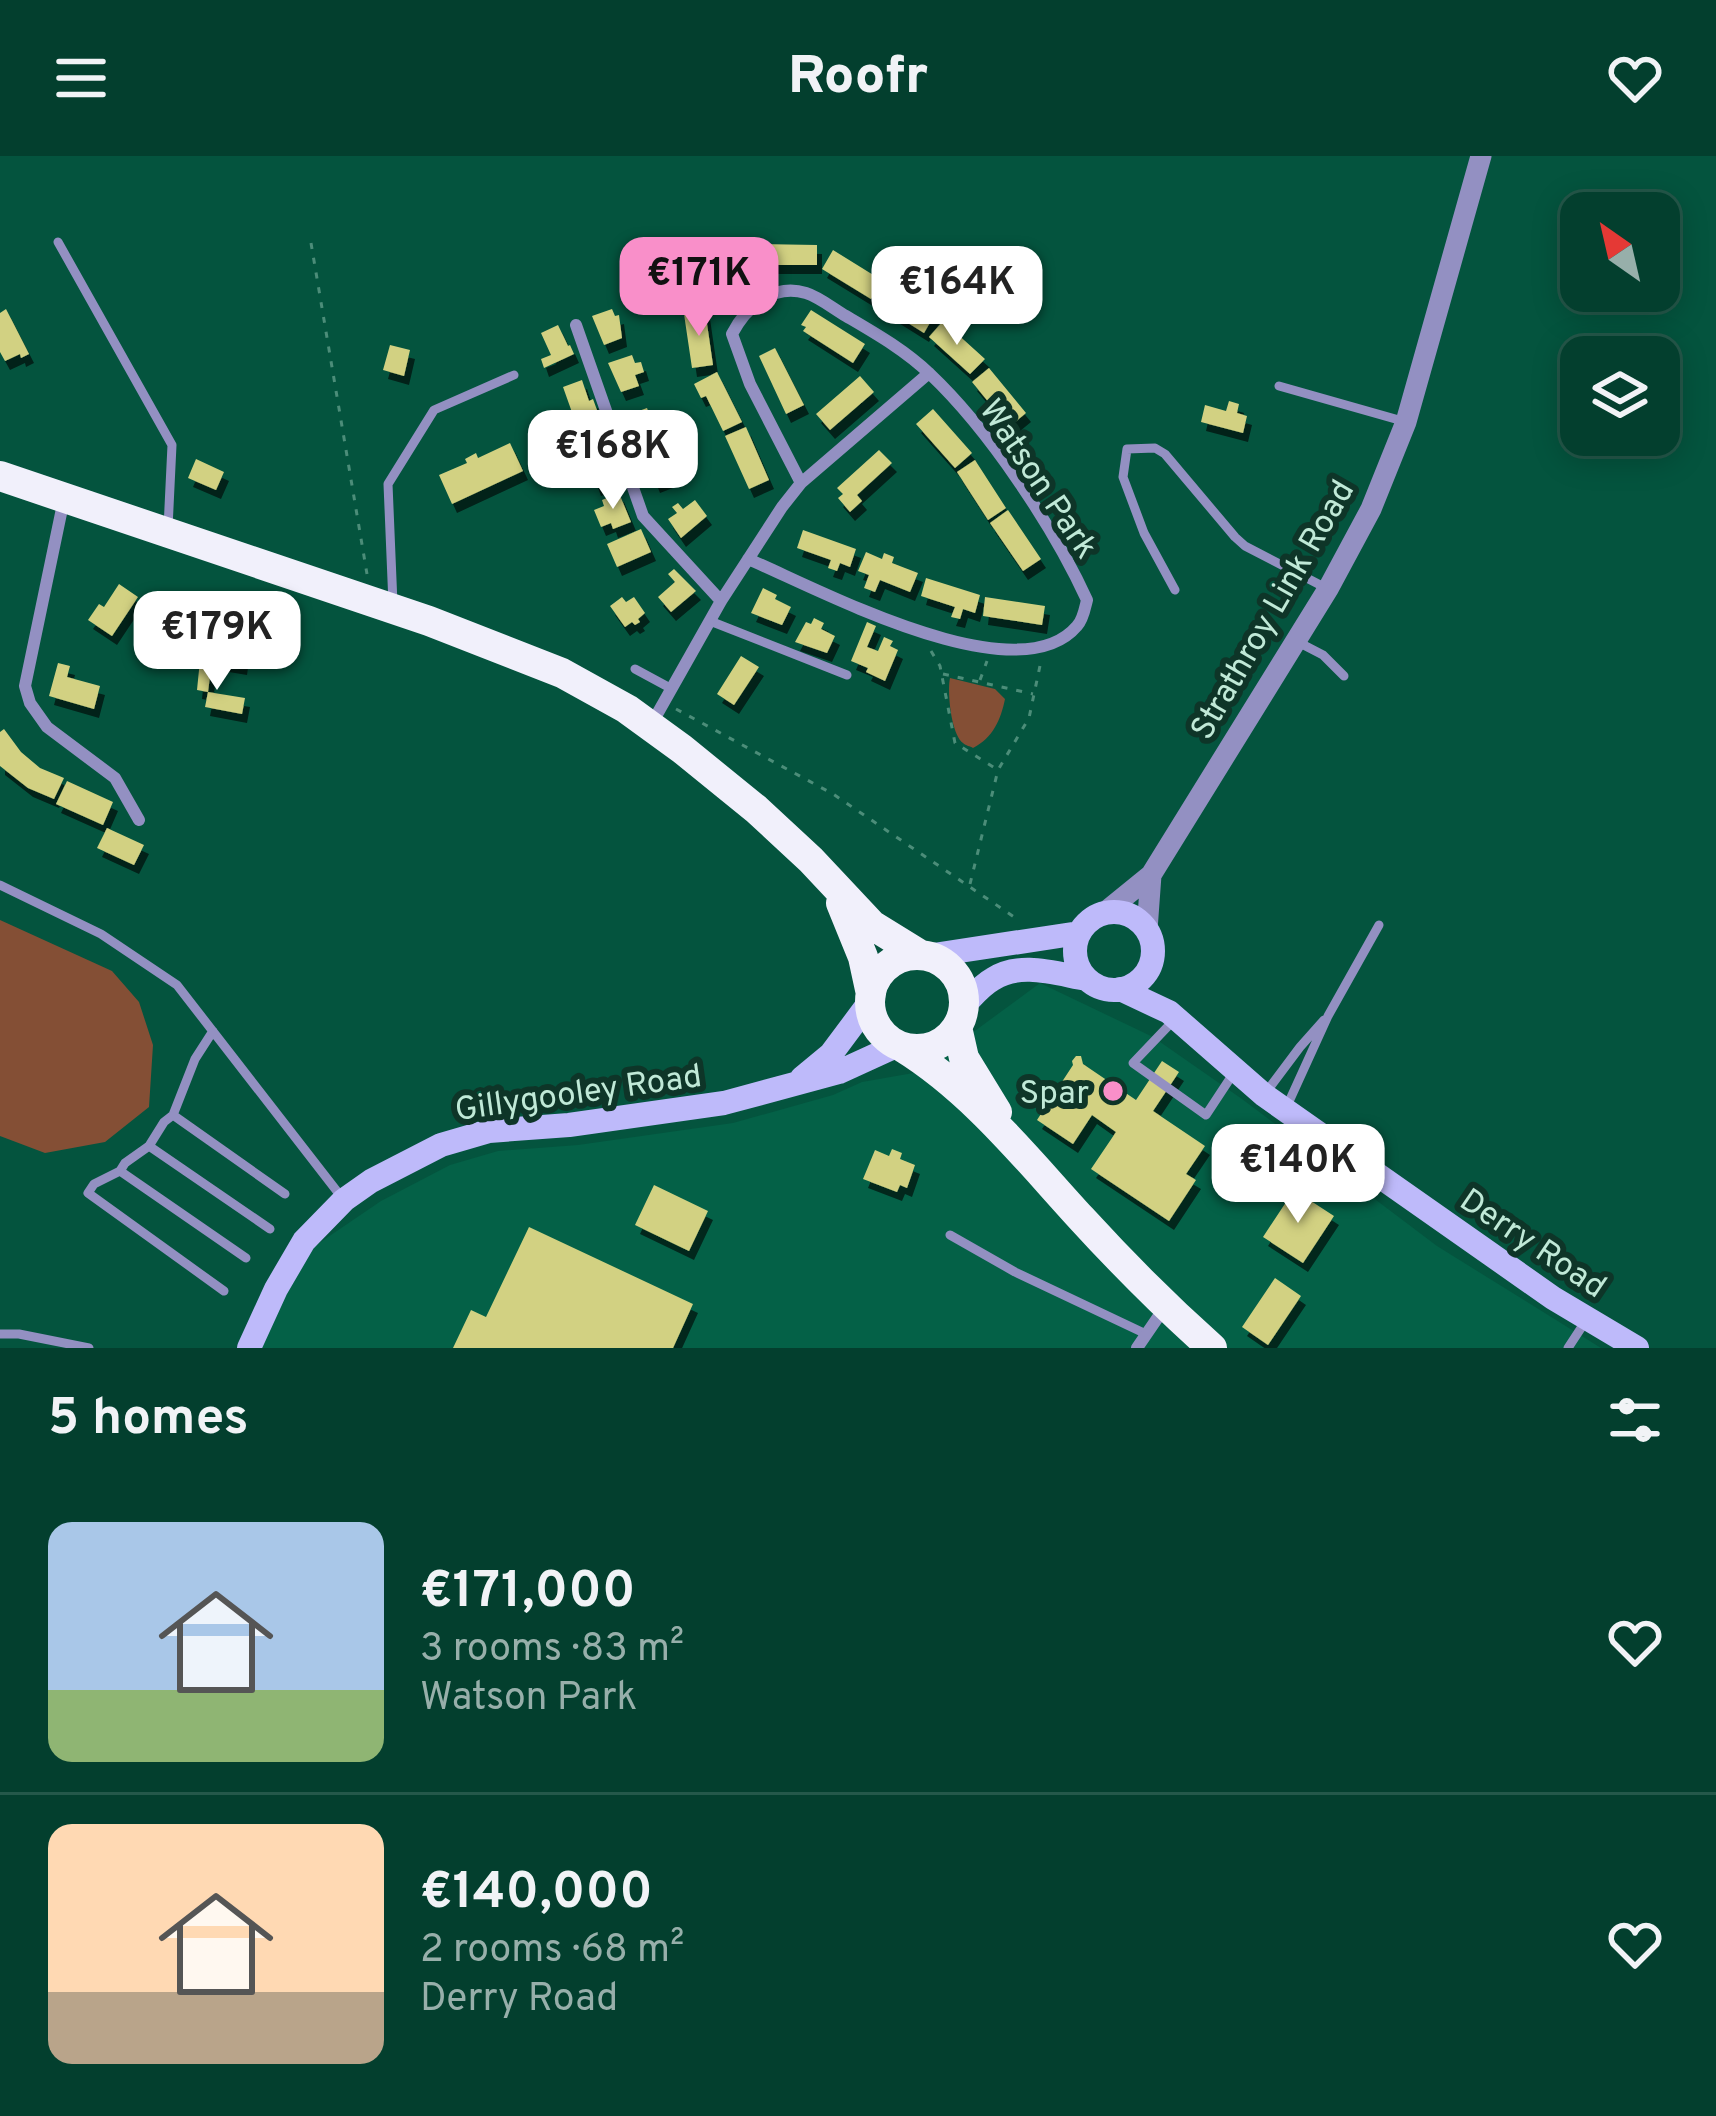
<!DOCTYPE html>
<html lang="en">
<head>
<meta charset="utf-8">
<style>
	body { margin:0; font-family:Overpass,sans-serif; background:#0d4636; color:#f1f3f6; height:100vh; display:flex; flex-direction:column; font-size:45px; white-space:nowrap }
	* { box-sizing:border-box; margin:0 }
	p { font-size:39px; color:#97afaa }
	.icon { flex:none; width:66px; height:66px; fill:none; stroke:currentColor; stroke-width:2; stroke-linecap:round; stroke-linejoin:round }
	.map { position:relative; height:1192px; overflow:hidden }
	.side { display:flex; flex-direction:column; background:#033f2e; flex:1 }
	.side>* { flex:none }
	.needle { width:78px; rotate:326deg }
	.controls { position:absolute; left:1560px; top:36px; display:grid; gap:24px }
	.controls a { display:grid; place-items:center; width:120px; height:120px; border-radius:24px; background:#033f2e; box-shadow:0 6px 30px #0003,0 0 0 3px #24584a; font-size:60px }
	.price { position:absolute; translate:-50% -102px; padding:0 27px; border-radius:24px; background:#fff; color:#222; font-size:39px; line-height:78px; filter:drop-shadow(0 3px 6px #0008) }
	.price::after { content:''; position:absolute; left:50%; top:72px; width:36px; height:27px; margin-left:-18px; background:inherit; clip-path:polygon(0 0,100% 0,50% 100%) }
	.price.current { background:#f98fc9; color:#111 }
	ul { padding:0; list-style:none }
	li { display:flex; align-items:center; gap:36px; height:300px; padding:0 48px }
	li+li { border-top:3px solid #24584a }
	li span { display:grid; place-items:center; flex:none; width:336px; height:240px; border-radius:24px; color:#555 }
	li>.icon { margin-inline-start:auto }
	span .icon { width:144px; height:144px; fill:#fffc; stroke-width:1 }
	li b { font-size:51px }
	h2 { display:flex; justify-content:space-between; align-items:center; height:144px; padding:0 48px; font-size:51px }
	header { display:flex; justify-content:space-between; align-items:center; height:156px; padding:0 48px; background:#033f2e; font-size:54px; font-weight:800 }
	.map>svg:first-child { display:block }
	.built { fill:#046147 }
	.green { fill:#844f35 }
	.building { fill:#d2d182; filter:url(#shadow) }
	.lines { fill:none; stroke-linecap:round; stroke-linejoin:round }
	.path { stroke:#4c8d79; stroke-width:3; stroke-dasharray:6 9; stroke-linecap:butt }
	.service { stroke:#9390c2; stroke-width:9 }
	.minor { stroke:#9390c2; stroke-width:12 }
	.tertiary { stroke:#9390c2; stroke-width:21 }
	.secondary { stroke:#bebafa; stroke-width:24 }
	.trunk { stroke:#f1f0fb; stroke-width:30 }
	.poi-dot { fill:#f98fc9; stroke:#0e3528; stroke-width:4.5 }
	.labels { text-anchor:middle; stroke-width:12; stroke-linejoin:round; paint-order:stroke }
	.street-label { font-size:33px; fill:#c0e9d7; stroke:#0e3528 }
	.poi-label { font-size:33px; fill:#c0e9d7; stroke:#0e3528; text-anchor:end }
</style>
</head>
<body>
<header><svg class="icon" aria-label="menu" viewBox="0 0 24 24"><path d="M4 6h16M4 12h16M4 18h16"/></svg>Roofr<svg class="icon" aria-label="heart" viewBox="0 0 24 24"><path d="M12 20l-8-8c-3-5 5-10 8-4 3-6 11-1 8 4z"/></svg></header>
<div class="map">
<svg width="1716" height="1192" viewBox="0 0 1716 1192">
	<defs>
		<filter id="shadow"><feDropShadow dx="5" dy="9" stdDeviation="0" flood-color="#0009"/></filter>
	</defs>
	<rect width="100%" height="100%" fill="#04543e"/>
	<!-- built -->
	<path class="built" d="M 1040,827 L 1153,881 L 1242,943 L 1437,1090 L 1601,1192 L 256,1192 L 306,1096 L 381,1045 L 450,1009 L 498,995 L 578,989 L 733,967 L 833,939 L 862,926 L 919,916 Z"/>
	<!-- green -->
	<path class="green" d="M 950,522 L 995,533 L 1005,543 C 1001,563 993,582 973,592 C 970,590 966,590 963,587 C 951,578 947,535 950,522 Z
		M 0,764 L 112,815 L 139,846 L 153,889 L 149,951 L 105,986 L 45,997 L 0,980 Z"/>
	<!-- building -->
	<path class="building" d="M 758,88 L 817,89 L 817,109 L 758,109 Z
		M 833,94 L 883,125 L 871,143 L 822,113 Z
		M 743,99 L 754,115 L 707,149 L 695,133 Z
		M 887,129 L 935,158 L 924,177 L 876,147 Z
		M 6,153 L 29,198 L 21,202 L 20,198 L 5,205 L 0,196 L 0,157 Z
		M 612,153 L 615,160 L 619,159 L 622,182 L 604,189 L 592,160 Z
		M 705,154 L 713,209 L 692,212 L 684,158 Z
		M 811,154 L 865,188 L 853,207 L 803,175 L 806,171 L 801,169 Z
		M 943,165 L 985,203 L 970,218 L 929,181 Z
		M 558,169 L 568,190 L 570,189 L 574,198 L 544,212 L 541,203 L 551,199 L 541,177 Z
		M 390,189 L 410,194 L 404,220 L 383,214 Z
		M 775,192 L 804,249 L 786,258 L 759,200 Z
		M 632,199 L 635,207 L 641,206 L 644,216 L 635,219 L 639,230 L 621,236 L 608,207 Z
		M 989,212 L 1026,257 L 1009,271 L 972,226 Z
		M 717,216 L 742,266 L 723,275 L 706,240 L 701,242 L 694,228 Z
		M 860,220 L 874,236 L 830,274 L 816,258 Z
		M 582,224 L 589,245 L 593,243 L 597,254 L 574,262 L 563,231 Z
		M 1229,245 L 1239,248 L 1237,257 L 1247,260 L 1243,277 L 1201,266 L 1205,249 L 1226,255 Z
		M 647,252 L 658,282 L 639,289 L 625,260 Z
		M 933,253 L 972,297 L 955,312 L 916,268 Z
		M 746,271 L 769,324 L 749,333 L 725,280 Z
		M 510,287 L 523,315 L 452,348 L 439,319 L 467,307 L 465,303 L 476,297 L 478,302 Z
		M 661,291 L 673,321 L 655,328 L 648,310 L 644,312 L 640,300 Z
		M 613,292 L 623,322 L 596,331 L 585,301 Z
		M 879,294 L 892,307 L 857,339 L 862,345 L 850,356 L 838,342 L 843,338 L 837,332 Z
		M 196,303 L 224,316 L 216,334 L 188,322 Z
		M 975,304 L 1006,352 L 988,364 L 957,316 Z
		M 619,337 L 631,366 L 613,373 L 611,367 L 601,371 L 594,354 L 604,350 L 602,344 Z
		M 695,344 L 707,360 L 681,382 L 668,363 L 677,357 L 672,351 L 678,347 L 683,353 Z
		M 1008,354 L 1041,403 L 1023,415 L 990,367 Z
		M 641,373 L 651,396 L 617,411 L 607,388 Z
		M 803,374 L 856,393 L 850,411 L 840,407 L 837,415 L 828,412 L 831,404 L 797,392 Z
		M 866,396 L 882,403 L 884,397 L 894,401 L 892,407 L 918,417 L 910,436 L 880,424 L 875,436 L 864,432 L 869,419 L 858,415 Z
		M 674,413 L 696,435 L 671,456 L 658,441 L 675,426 L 668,418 Z
		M 926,422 L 980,439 L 975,457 L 963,453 L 960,463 L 951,461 L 955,451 L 921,440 Z
		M 119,428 L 138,441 L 112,480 L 88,464 L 99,448 L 104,451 Z
		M 763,432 L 777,439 L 775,443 L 791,451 L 782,469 L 751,457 Z
		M 622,441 L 626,446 L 634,441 L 645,457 L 638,463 L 640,466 L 635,469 L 632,466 L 625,471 L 610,450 Z
		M 985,441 L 1045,450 L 1042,469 L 983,460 Z
		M 814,462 L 824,467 L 821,473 L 835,480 L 827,497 L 795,486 L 806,466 L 811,468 Z
		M 867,466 L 876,470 L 867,491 L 878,495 L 884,481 L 893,485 L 890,490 L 898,494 L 885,525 L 866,516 L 868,512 L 851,505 Z
		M 216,478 L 246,482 L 242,510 L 212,505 Z
		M 741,500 L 759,511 L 734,549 L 717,538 Z
		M 200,504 L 212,505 L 208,536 L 245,542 L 242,558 L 205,551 L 208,536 L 197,534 Z
		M 58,507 L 70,510 L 67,521 L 100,530 L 94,553 L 49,540 Z
		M 4,573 L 21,596 L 40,612 L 64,622 L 54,643 L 28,632 L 0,610 L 0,576 Z
		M 67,625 L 113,646 L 103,669 L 56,648 Z
		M 107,672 L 144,689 L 134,709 L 97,692 Z
		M 1076,900 L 1081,900 L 1083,908 L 1136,944 L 1162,905 L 1179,916 L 1153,955 L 1205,990 L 1186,1018 L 1196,1024 L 1169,1065 L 1091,1013 L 1116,976 L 1092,959 L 1073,988 L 1037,964 L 1073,909 L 1072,905 Z
		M 892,993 L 902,997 L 900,1003 L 915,1009 L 907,1032 L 900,1029 L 897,1036 L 863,1023 L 875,994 L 889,1000 Z
		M 654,1029 L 708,1055 L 689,1095 L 635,1069 Z
		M 1294,1034 L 1334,1060 L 1303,1107 L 1263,1081 Z
		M 529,1071 L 693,1148 L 673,1192 L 453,1192 L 471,1154 L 486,1161 Z
		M 1275,1122 L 1301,1140 L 1268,1189 L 1242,1171 Z"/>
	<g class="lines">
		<!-- path -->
		<path class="path" d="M 311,87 L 367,418
			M 931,495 L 940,510 L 955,587 L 998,614
			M 943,518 L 1033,538
			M 980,524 L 987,505
			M 676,553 L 833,638 L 1020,765
			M 970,728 L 998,614 L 1029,562 L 1041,505"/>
		<!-- service -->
		<path class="service" d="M 58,86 L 172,289 L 168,372
			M 1279,230 L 1406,266
			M 1175,434 L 1144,377 L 1123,321 L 1127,293 L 1155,292 L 1165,298 L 1235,381 L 1245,390 L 1328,433
			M 393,448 L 388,328 L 434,254 L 514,219
			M 710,465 L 847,519
			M 1296,485 L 1323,499 L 1344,520
			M 635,513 L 672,533
			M 0,729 L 101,778 L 177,829 L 343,1043
			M 1175,863 L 1133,907 L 1206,959 L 1233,918
			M 213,875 L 195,903 L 173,959 L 164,966 L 149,990 L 125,1007 L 120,1015 L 94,1028 L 88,1037 L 224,1135
			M 1267,935 L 1300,891 L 1324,864
			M 1287,950 L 1328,860 L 1379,769
			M 173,959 L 285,1038
			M 149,990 L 270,1073
			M 120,1015 L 246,1102
			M 950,1079 L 1015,1116 L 1146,1178
			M 0,1178 L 19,1178 L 89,1192
			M 1568,1192 L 1585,1166"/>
		<!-- minor -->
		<path class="minor" d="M 576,169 L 643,360 L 721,445
			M 64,343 L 25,530 L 30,547 L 47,571 L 115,622 L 139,664
			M 748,403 C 817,432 1017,541 1077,470 C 1083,464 1085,452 1087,444 C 1053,370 989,274 930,218 C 905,194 875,177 846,160 C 834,153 819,141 806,137 C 773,127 746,151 732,178 L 750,228 L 801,327
			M 651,569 L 721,445 L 782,351 L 801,327 L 929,217
			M 1137,1192 L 1165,1151"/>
		<!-- tertiary -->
		<path class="tertiary" d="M 1103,758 L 1151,719 L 1328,433 L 1371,353 L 1406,266 L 1481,0
			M 1147,774 L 1151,719"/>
		<!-- secondary -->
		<path class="secondary" d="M1075 795a39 39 0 1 1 78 0a39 39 0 1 1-78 0Z
			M 927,800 L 1079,777
			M 1120,833 L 1169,856 L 1264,939 L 1553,1142 L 1637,1192
			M 964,849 C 973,840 982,829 993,823 C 1020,805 1057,818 1087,823
			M 802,922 L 831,898 L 869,847
			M 249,1192 L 276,1133 L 304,1085 L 344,1044 L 371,1025 L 441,989 L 489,975 L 569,969 L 724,947 L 839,916 L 898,889"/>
		<!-- trunk -->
		<path class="trunk" d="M 0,320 L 429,465 L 562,517 L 627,553 L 682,593 L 756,653 L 811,704 L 872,769 L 919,798
			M 841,747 L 863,801 L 871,838
			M870 846a47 47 0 1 1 94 0a47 47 0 1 1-94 0Z
			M 957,871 L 964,902 L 997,956
			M 902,891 C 972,934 1026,1002 1081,1062 C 1123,1108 1166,1151 1212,1192"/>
	</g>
	<!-- markers -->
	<circle class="poi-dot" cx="1113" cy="935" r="12"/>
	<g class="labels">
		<!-- street labels -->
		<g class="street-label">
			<text transform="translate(1040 322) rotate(56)" y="12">Watson Park</text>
			<text transform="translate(1271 453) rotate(-60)" y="12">Strathroy Link Road</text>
			<text transform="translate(578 935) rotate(-8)" y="12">Gillygooley Road</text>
			<text transform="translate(1534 1086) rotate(34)" y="12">Derry Road</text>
		</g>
		<!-- poi labels -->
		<g class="poi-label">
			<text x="1089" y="947">Spar</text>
		</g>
	</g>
</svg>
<div class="controls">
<a><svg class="needle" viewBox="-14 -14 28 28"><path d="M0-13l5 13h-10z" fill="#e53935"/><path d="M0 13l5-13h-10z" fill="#97afaa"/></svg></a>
<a><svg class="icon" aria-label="layers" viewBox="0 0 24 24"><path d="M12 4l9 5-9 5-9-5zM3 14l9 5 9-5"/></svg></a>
</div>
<b class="price current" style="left:699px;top:183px">€171K</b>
<b class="price" style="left:957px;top:192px">€164K</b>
<b class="price" style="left:613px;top:356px">€168K</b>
<b class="price" style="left:217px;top:537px">€179K</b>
<b class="price" style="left:1298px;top:1070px">€140K</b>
</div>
<section class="side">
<h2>5 homes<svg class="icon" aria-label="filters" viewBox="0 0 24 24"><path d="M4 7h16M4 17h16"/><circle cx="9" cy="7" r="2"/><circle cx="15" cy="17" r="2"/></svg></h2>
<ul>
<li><span style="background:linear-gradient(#a9c7e8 70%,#8fb573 0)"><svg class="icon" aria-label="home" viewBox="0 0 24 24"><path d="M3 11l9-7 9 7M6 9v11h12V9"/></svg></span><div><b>€171,000</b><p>3 rooms · 83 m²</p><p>Watson Park</p></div><svg class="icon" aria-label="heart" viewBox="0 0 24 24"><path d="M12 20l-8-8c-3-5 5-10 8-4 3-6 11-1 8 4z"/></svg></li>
<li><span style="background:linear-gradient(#ffd9b3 70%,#b9a48a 0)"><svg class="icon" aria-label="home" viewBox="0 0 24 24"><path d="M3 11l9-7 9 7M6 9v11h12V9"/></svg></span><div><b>€140,000</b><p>2 rooms · 68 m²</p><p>Derry Road</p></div><svg class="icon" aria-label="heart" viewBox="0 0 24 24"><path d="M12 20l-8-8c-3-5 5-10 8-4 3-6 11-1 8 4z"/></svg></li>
</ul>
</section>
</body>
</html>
